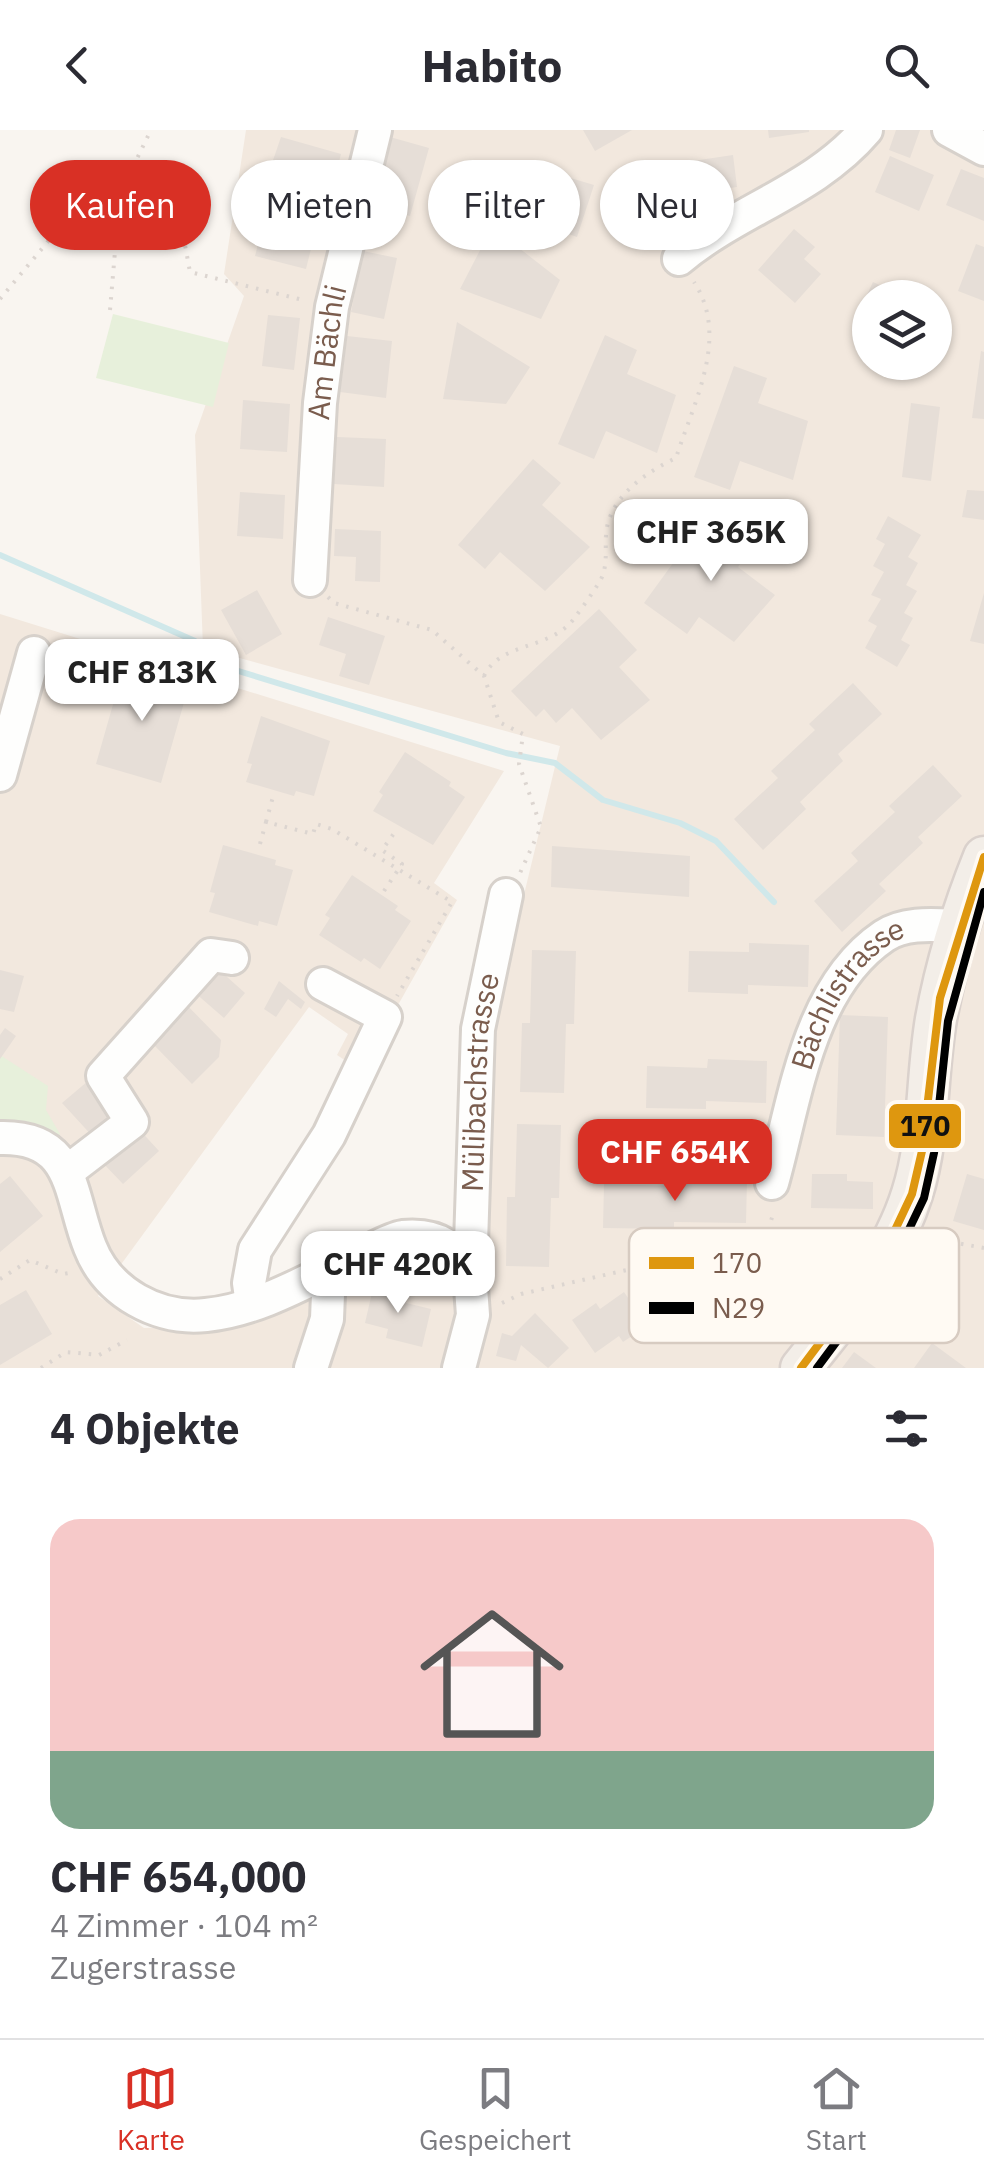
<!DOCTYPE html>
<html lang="de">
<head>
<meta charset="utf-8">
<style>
	body { margin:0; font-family:"IBM Plex Sans",sans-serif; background:#f2f2f3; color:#2b2b33; height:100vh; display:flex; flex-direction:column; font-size:38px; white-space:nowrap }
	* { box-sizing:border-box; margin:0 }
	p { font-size:32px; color:#7c7c81 }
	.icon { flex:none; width:55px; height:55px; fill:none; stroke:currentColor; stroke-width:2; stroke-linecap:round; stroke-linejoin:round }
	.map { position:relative; height:1238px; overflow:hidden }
	.sheet { display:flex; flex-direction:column; background:#fff; flex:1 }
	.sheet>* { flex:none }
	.guide { position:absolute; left:30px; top:30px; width:925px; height:90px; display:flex; gap:20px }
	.controls { position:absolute; left:852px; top:150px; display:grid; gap:20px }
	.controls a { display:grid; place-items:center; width:100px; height:100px; border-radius:50%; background:#fff; box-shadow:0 2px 8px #0004; font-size:50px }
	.price { position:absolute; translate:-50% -85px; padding:0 22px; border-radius:20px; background:#fff; color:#222; font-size:32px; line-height:65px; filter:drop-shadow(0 2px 5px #0008) }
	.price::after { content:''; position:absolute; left:50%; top:60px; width:30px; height:22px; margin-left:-15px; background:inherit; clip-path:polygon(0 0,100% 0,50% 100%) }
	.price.active { background:#d93025; color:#fff }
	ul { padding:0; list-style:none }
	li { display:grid; align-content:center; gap:20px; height:530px; padding:0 50px }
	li+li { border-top:2px solid #e1e1e2 }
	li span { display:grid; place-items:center; height:310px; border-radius:30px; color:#555 }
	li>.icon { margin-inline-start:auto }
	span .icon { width:180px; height:180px; fill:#fffc; stroke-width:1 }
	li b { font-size:42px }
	h2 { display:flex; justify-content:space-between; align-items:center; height:120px; padding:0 50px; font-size:42px }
	.tag { padding:0 35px; border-radius:45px; background:#fff; box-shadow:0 2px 8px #0004; font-size:35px; line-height:90px }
	.tag.active { background:#d93025; color:#fff }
	header { display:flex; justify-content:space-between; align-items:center; height:130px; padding:0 50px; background:#fff; font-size:45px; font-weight:700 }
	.menu { display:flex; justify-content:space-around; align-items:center; height:140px; border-top:2px solid #e1e1e2; background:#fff; font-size:28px; color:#7c7c81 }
	.menu a { display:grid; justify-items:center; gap:5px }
	.menu .active { color:#d93025 }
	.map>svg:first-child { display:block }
	.residential { fill:#f2e8de; fill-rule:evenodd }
	.green { fill:#e7f0db }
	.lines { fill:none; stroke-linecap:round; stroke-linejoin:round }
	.stream { stroke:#d0e8ea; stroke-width:6 }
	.building { fill:#e6ded7 }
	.minor-casing { stroke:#d7d1cb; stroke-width:38 }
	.major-casing { stroke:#dad1cc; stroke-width:45 }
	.path { stroke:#dcd5d0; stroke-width:4; stroke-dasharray:2.5 8; stroke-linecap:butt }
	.minor { stroke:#fefefd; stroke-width:32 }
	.major { stroke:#f3eee8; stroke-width:40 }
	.bus-1-casing { stroke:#fffaf3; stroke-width:15 }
	.bus-2-casing { stroke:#fffaf3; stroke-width:15 }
	.bus-1 { stroke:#de970f; stroke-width:8 }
	.bus-2 { stroke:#000; stroke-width:8 }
	.labels { text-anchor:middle; stroke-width:10; stroke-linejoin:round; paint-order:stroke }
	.street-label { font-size:30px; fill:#7a5c4d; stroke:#fffaf3 }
	.key { fill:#fffaf3; stroke:#d7cbc1; stroke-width:2.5 }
	.key-label { font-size:28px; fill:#7a5c4d }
	.line-badge { stroke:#fffaf3; stroke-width:4 }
	.pale-badge-label { font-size:28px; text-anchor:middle; font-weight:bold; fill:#111 }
</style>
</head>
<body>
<header><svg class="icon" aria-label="back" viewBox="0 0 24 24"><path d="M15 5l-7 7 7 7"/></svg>Habito<svg class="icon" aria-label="search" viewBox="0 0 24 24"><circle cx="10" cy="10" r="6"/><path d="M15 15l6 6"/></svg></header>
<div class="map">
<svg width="984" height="1238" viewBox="0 0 984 1238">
	<rect width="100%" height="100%" fill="#f9f5f0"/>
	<!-- residential -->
	<path class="residential" d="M 246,0 L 984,0 L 984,1238 L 0,1238 L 0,484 L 504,641 L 434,753 L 457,770 L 361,941 L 337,925 L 348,904 L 309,877 L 98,1166 L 144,1198 L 243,1196 L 345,1155 L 481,1112 L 497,876 L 560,616 L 203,518 L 195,305 L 244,166 L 224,144 ZM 870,168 L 935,168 L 935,232 L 870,232 Z"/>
	<!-- green -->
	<path class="green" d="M 113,184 L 229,213 L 213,277 L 96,248 Z
		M 0,925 L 48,956 L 46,980 L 60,1004 L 48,1018 L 0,1008 Z"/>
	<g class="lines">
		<!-- stream -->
		<path class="stream" d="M 0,425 L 195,511 L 212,533 L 506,623 L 555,633 L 603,670 L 680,693 L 716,711 L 774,772"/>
	</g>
	<!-- building -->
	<path class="building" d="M 583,0 L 632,0 L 595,21 Z
		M 768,0 L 809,0 L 809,2 L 769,8 Z
		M 896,0 L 920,0 L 910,28 L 889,20 Z
		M 281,7 L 341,24 L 333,56 L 270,39 Z
		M 390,7 L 429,18 L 410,86 L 371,75 Z
		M 733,25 L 737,57 L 664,68 L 659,36 Z
		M 890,26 L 934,45 L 919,81 L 875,62 Z
		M 534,37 L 594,55 L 577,107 L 516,86 L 519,79 L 509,76 L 519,49 L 528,52 Z
		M 961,39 L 984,48 L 984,91 L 946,75 Z
		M 160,68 L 192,81 L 182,105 L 150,93 Z
		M 689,77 L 693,89 L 673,96 L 669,84 Z
		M 263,94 L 314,107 L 306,139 L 255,126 Z
		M 492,97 L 560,150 L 541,189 L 460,159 Z
		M 794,99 L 815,117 L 804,129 L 821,144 L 795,173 L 758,140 Z
		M 976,114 L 984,117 L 984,171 L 958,161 Z
		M 363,121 L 397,128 L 384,189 L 351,182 Z
		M 873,152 L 907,168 L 870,168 L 870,192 L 857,186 Z
		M 268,185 L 300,188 L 294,240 L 262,236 Z
		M 457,192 L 530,237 L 506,274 L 443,269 Z
		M 605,205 L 637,220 L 627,244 L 676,265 L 657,323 L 606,301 L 594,329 L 558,314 Z
		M 347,206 L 392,211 L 386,268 L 340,262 Z
		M 981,221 L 984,222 L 984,289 L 972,288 Z
		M 734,236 L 767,248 L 758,273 L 808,291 L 793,350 L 740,331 L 730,360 L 694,347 Z
		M 243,270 L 290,274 L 287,322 L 240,319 Z
		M 911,273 L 940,277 L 931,351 L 902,347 Z
		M 337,307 L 386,309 L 384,357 L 334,354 Z
		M 533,329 L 561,353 L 542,375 L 590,417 L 545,461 L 500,422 L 485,439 L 458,415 Z
		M 967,360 L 984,361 L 984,390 L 962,387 Z
		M 240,362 L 285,365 L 283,409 L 237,406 Z
		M 633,385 L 644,406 L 626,415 L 615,395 Z
		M 708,385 L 752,417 L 738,437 L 775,465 L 734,512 L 699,487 L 687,504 L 644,473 Z
		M 888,386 L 921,405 L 908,427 L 918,433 L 906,455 L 917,461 L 904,483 L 913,488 L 901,510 L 910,515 L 897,537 L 865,518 L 877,496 L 868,491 L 881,469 L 871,465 L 884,442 L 873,436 L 885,414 L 876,409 Z
		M 335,399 L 381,401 L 380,452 L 355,451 L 356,427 L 334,426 Z
		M 257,460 L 282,504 L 246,525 L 221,480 Z
		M 984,463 L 984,514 L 970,511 Z
		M 599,479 L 637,520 L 619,537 L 650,570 L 601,610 L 572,578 L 556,593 L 544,579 L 536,587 L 511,561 Z
		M 328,487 L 385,506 L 369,555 L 339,546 L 346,524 L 319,515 Z
		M 124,536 L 189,555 L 161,653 L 96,634 Z
		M 853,553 L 882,584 L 838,624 L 843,631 L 800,672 L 806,679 L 763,720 L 734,689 L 778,648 L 771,641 L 815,600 L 809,594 Z
		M 261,586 L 330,611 L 314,666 L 296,661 L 294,666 L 246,652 L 252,634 L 247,633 Z
		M 405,622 L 451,652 L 449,656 L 465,667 L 433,715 L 373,681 L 383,665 L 379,662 Z
		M 933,635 L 962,666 L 918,707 L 923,713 L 879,754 L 886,761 L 842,802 L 814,771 L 858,731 L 851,723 L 895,682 L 889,676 Z
		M 223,715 L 276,730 L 275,735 L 293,740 L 277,796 L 259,791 L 258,796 L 209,782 L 215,763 L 210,762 Z
		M 552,716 L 690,726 L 689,767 L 551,757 Z
		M 352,745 L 398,776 L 395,780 L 411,791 L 380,839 L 364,828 L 361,832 L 319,805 L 330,788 L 325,785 Z
		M 749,813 L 809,815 L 808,857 L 748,855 L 748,864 L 688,862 L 689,821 L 749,822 Z
		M 532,820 L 576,821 L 574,894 L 566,894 L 564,963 L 520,962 L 522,893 L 530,893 Z
		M 216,837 L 245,863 L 224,888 L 194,862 Z
		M 0,840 L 24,846 L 14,882 L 0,879 Z
		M 279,851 L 305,872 L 301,879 L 288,869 L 276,887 L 264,879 Z
		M 180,868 L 221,910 L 219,927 L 192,954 L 154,915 L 174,895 L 163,884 Z
		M 840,885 L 888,887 L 884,1007 L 836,1005 Z
		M 5,898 L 16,906 L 0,929 L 0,905 Z
		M 708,929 L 767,931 L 766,973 L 706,971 L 706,979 L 646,978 L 647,936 L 707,938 Z
		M 88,951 L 120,987 L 95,1009 L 62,973 Z
		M 517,994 L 561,995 L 559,1068 L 551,1068 L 549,1137 L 506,1136 L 507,1067 L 515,1067 Z
		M 137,997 L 159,1021 L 123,1054 L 100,1030 Z
		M 812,1044 L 847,1044 L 847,1051 L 873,1052 L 873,1079 L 811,1078 Z
		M 967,1044 L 984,1049 L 984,1100 L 953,1091 Z
		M 10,1046 L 43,1086 L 0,1122 L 0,1054 Z
		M 675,1048 L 747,1050 L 746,1093 L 674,1092 L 674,1099 L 603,1098 L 604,1054 L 675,1056 Z
		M 374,1154 L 408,1162 L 406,1173 L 431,1179 L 422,1217 L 386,1208 L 388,1199 L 365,1193 Z
		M 26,1160 L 52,1204 L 0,1235 L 0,1175 Z
		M 624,1162 L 647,1196 L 623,1212 L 619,1206 L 595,1223 L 572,1190 L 596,1173 L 600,1179 Z
		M 535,1183 L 569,1218 L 548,1238 L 521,1215 L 516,1231 L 496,1226 L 502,1203 L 512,1206 Z
		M 932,1213 L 966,1238 L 914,1238 Z
		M 854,1222 L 876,1238 L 842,1238 Z"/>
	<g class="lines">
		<defs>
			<g id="minor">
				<path d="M 949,0 L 984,19"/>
				<path d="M 679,129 C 737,80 815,60 866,0"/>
				<path id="s1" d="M 310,450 L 320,273 L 332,177 L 375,0"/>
				<path d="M 0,645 L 34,523"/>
				<path d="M 0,1008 C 76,1006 69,1065 90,1117 C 108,1163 158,1190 206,1185 C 260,1180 313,1147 361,1125 C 374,1119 390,1109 403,1107 C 435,1104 456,1115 470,1144"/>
				<path d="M 68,1041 L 132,992 L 103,946 L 211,825 L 232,828"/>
				<path id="s2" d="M 772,1053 C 795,972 807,858 884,806 C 905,792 934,795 958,796"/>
				<path d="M 252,1174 L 249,1153 L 255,1120 L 329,1005 L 385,887 L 323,854"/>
				<path d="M 311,1238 L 327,1189 L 329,1139"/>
				<path id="s3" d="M 459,1238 L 473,1185 L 470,1144 L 478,899 L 506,765"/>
			</g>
			<path id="major" d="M 801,1238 C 844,1184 891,1131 912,1064 C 930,1008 926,948 936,889 C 946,834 963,779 984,727"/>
		</defs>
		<!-- minor casing -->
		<use href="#minor" class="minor-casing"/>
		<!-- major casing -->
		<use href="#major" class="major-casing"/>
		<!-- path -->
		<path class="path" d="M 118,87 L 185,115 L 190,142 L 303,170
			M 0,169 L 80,73 L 119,63
			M 110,180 L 120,63 L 151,0
			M 328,467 L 334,473 L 432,500 L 484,546 L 499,592 L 523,604 L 519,634 L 541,697 L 520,743
			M 484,546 C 500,512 549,520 573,490 C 582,478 592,464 600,451 C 608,437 605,421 606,405 C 608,368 646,342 676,328 C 694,271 730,207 694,152
			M 266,692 L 274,663
			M 260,714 L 266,692 L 313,704 L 316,694 L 332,699 L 452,772 L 397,866
			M 384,761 L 402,734 L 382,720 L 395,702
			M 930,1108 L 984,1118
			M 765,1110 L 774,1081
			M 0,1149 L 30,1130 L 63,1144 L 74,1142
			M 502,1173 L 521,1164 L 794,1102 L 863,1104
			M 41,1238 L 66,1222 L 99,1225 L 127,1210"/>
		<!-- minor -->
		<use href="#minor" class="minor"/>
		<!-- major -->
		<use href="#major" class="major"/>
		<defs>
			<path id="bus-1" d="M 801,1238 L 879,1134 L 912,1064 L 922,1021 L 940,868 L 984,727"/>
			<path id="bus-2" d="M 817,1238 L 889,1141 L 924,1068 L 934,1023 L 948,891 L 984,762"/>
		</defs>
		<!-- bus-1 casing -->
		<use href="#bus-1" class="bus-1-casing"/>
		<!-- bus-2 casing -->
		<use href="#bus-2" class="bus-2-casing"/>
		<!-- bus-1 -->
		<use href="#bus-1" class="bus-1"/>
		<!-- bus-2 -->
		<use href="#bus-2" class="bus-2"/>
	</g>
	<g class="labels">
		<!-- street labels -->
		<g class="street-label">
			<text dy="10" stroke="none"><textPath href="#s1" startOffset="228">Am Bächli</textPath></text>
			<text dy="10" stroke="none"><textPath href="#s2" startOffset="208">Bächlistrasse</textPath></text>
			<text dy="10" stroke="none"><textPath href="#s3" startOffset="288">Mülibachstrasse</textPath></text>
		</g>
	</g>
	<!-- legend -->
	<rect x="629" y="1098" width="330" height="115" rx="15" class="key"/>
	<rect x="649" y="1127" width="45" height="12" fill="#de970f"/>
	<rect x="649" y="1172" width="45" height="12" fill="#000"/>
	<g class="key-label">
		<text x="712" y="1143">170</text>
		<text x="712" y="1188">N29</text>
	</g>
	<rect class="line-badge" x="887" y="972" width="76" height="48" rx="10" fill="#de970f"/>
	<g class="pale-badge-label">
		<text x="925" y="1006">170</text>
	</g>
</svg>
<div class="controls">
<a><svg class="icon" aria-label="layers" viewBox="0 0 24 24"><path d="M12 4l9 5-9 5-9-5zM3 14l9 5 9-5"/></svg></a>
</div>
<b class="price" style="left:711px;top:454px">CHF 365K</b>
<b class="price" style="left:142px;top:594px">CHF 813K</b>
<b class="price active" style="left:675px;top:1074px">CHF 654K</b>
<b class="price" style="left:398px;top:1186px">CHF 420K</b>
<div class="guide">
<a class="tag active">Kaufen</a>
<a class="tag">Mieten</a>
<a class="tag">Filter</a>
<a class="tag">Neu</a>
</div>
</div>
<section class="sheet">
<h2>4 Objekte<svg class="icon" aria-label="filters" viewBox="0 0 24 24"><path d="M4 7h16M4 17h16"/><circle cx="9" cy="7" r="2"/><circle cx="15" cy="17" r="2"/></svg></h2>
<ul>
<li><span style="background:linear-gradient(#f6c9c9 75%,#7fa58c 0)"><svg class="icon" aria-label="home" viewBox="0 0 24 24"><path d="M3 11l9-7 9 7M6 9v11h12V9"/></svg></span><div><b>CHF 654,000</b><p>4 Zimmer · 104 m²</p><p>Zugerstrasse</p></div></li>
</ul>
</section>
<nav class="menu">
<a class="active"><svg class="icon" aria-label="map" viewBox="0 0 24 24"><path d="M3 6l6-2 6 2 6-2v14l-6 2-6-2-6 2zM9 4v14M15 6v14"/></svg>Karte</a>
<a><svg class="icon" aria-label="saved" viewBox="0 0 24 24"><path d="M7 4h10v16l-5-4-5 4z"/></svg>Gespeichert</a>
<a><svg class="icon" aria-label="home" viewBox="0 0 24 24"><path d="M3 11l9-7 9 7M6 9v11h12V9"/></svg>Start</a>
</nav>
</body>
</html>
